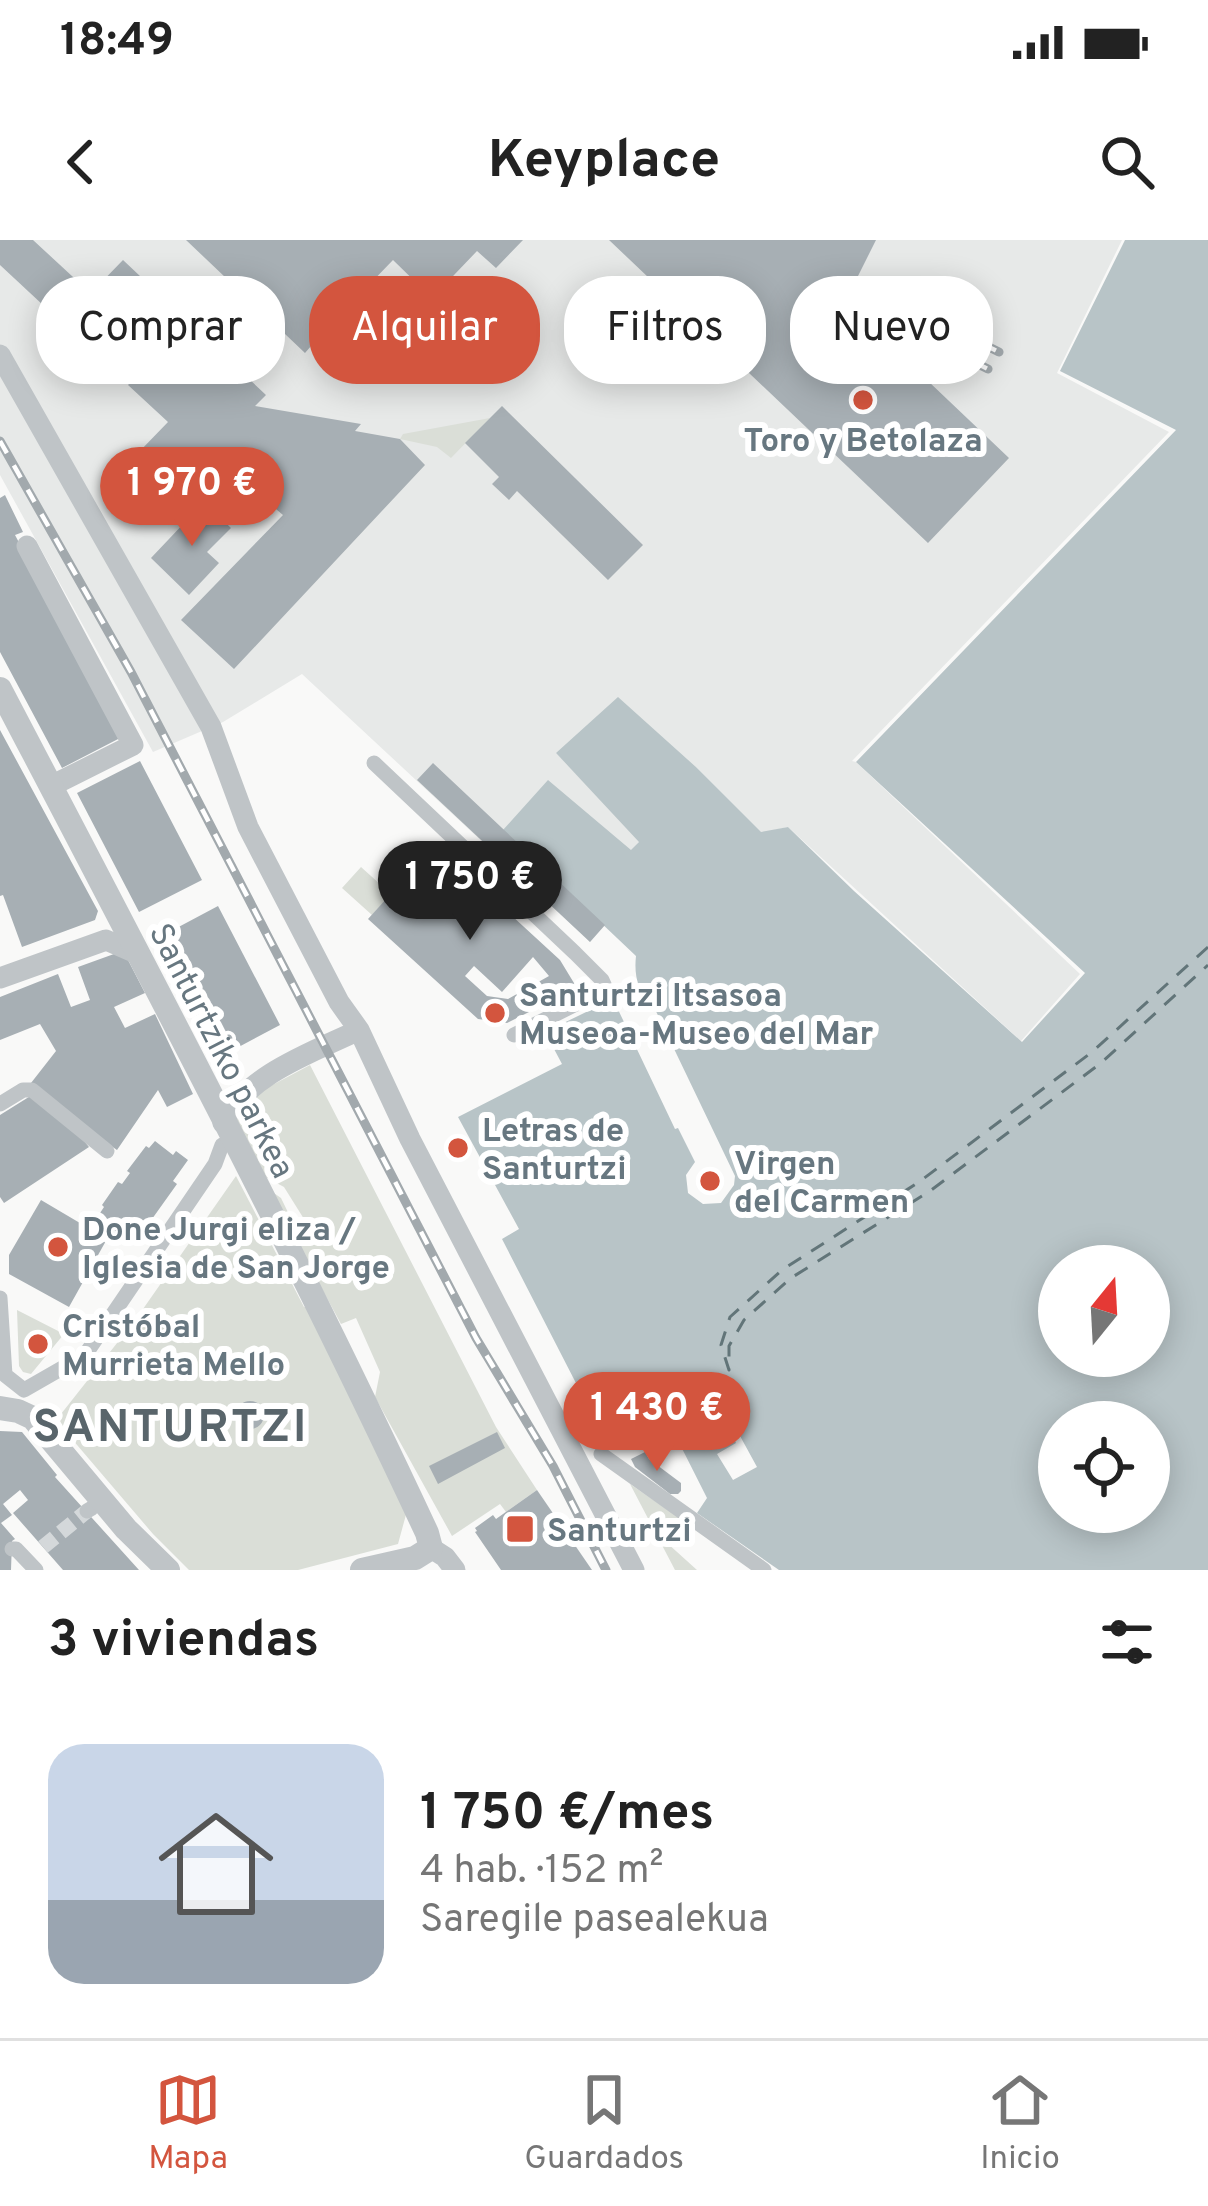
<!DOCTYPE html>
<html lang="es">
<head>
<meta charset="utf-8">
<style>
	body { margin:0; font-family:Overpass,sans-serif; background:#f6f6f6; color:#222; height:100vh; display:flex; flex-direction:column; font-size:45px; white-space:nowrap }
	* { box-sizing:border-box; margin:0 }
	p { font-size:39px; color:#767676 }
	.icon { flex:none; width:66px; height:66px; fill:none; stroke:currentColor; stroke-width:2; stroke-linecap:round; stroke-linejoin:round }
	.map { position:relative; height:1330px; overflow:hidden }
	.details { display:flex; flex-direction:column; background:#fff; flex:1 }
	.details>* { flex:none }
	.banner { position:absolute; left:36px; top:36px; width:1137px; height:108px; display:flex; gap:24px }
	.needle { width:78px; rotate:18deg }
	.buttons { position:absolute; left:1038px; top:1005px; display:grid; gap:24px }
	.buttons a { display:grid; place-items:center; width:132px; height:132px; border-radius:50%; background:#fff; box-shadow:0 6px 30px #0003; font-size:60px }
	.price { position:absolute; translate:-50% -102px; padding:0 27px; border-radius:42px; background:#d3553e; color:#fff; font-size:39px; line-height:78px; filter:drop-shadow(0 3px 6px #0008) }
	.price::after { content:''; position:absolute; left:50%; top:72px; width:36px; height:27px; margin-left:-18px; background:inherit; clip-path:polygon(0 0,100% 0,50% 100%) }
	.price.current { background:#222; color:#fff }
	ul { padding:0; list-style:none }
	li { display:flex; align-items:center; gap:36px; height:300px; padding:0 48px }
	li+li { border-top:3px solid #e0e0e0 }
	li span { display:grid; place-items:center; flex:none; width:336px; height:240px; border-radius:36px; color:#555 }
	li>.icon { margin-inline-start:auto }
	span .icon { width:144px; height:144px; fill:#fffc; stroke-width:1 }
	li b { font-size:51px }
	h2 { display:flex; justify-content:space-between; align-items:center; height:144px; padding:0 48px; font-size:51px }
	.tag { padding:0 42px; border-radius:48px; background:#fff; box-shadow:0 6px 30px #0003; font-size:42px; line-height:108px }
	.tag.current { background:#d3553e; color:#fff }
	.status { display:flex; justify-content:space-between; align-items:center; height:84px; padding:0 60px; background:#fff; direction:ltr }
	.status svg { height:33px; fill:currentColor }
	header { display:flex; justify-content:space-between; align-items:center; height:156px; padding:0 48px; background:#fff; font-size:54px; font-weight:700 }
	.tabs { display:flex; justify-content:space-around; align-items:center; height:168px; border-top:3px solid #e0e0e0; background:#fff; font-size:33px; color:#767676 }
	.tabs a { display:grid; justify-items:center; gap:6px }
	.tabs .current { color:#d3553e }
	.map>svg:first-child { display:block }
	.built { fill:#e7e9e8 }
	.green { fill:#daded7 }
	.water { fill:#b8c4c7; fill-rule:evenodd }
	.pier { fill:#f9f9f8 }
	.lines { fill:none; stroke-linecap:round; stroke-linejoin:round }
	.ferry { stroke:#627579; stroke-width:3; stroke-dasharray:15 12; stroke-linecap:butt }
	.building { fill:#a7afb4; fill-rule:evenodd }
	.pedestrian-tunnel { stroke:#d4d8da; stroke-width:15; stroke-dasharray:15 8; stroke-linecap:butt }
	.pedestrian { stroke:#bfc4c7; stroke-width:15 }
	.minor { stroke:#bfc4c7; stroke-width:21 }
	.tertiary { stroke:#bfc4c7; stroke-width:24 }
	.rail-casing { stroke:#a2a9ad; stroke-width:9 }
	.rail { stroke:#fff; stroke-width:4.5; stroke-dasharray:14; stroke-linecap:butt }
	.poi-dot { fill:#d3553e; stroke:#fff; stroke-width:4.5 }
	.labels { text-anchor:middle; stroke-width:12; stroke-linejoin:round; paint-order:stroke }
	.poi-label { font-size:33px; font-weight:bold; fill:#677780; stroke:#fff; text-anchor:start }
	.street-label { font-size:33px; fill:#677780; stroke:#fff }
	.district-label { font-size:45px; font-weight:bold; letter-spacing:3px; fill:#59656b; stroke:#fff }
</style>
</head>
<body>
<div class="status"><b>18:49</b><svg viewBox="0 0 49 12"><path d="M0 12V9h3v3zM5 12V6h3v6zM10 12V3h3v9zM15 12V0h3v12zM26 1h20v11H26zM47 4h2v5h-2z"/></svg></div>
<header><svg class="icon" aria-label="back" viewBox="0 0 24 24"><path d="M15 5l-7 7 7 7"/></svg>Keyplace<svg class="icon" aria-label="search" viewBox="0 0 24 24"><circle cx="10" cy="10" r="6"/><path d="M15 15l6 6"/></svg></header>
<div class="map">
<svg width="1208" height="1330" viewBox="0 0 1208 1330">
	<rect width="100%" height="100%" fill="#f9f9f8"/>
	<!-- built -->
	<path class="built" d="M 0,0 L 1122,0 L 1057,133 L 1169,192 L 852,521 L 856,522 L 1080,734 L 1021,801 L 788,587 L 761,593 L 697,528 L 556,513 L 640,601 L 631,611 L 605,685 L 590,702 L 302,434 L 223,482 L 153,512 L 0,235 Z"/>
	<!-- green -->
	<path class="green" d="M 490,178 L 451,218 L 437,207 L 400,199 L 403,194 Z
		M 361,627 L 391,654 L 372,675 L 342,648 Z
		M 310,825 L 496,1187 L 537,1250 L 506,1272 L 500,1264 L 452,1296 L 375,1157 L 380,1132 L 356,1078 L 341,1084 L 268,949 L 281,958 L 302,1001 L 314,995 L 284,947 L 260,934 L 233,882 L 242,861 Z
		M 236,936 L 304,1067 L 308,1066 L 407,1271 L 398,1304 L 298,1330 L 189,1330 L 153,1294 L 60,1185 L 61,1174 L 136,1079 Z
		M 17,1070 L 64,1094 L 31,1134 L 23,1132 L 19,1126 Z
		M 630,1244 L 681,1279 L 666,1302 L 697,1330 L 675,1330 Z"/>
	<!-- water -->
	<path class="water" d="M 1125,0 L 1208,0 L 1208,1330 L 779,1330 L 697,1273 L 707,1258 L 656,1157 L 598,1186 L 502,999 L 519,989 L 458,877 L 562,824 L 545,792 L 613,759 L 675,889 L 678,888 L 695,922 L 686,935 L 688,953 L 703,964 L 721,963 L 734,945 L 735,936 L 653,765 C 637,753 634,734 636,716 L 503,590 L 548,540 L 631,610 L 639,602 L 556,513 L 618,457 L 697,528 L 761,592 L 788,587 L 854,651 L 1022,802 L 1085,733 L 856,522 L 1176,190 L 1060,131 ZM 1059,1026 L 1149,1026 L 1149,1116 L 1059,1116 ZM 1059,1182 L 1149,1182 L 1149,1272 L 1059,1272 Z"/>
	<!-- pier -->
	<path class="pier" d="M 728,1174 L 757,1227 L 733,1240 L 717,1214 L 736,1203 L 724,1178 Z"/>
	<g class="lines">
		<!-- ferry -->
		<path class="ferry" d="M 1208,707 L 1092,812 L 919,942 L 782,1030 L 730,1077 L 721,1105 L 729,1130 L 729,1106 L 744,1080 L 791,1038 L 930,951 L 1101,823 L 1208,725"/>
	</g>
	<!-- building -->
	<path class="building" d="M 0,0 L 33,0 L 86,49 L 58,79 L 0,25 Z
		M 186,0 L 523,0 L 496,28 L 477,11 L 432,58 L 393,20 L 364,50 L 416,100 L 377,112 L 359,95 L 330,125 L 311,106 L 305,113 Z
		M 609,0 L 876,0 L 843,66 L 893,91 L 887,102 L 1009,218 L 928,303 Z
		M 123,20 L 266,155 L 255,166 L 361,184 L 355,191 L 400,199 L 425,225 L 234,429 L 181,380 L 283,275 L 213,216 L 182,254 L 138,213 L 168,182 L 128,145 L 156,116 L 90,54 Z
		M 502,166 L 643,305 L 608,340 L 517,251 L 509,260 L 492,244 L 499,237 L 465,203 Z
		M 143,227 L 172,254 L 152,275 L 152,282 L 144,284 L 115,257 L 135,236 L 135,232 L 138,232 Z
		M 5,255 L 23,292 L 15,295 L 122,497 L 62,528 L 0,412 L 0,258 Z
		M 204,262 L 231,288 L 207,312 L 219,323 L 189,355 L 151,318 Z
		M 0,490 L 98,671 L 95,680 L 22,707 L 3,655 L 0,656 Z
		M 140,521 L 202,640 L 139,672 L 77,553 Z
		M 433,523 L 605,685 L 590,702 L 417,540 Z
		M 435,605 L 560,720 L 577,748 L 507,783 L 478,779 L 368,679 ZM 533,717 L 549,736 L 508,759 L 487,756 L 465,736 L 474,726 L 502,752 Z
		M 218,666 L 280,785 L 218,818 L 156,699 Z
		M 114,714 L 128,720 L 145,753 L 114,767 L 125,788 L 155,774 L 193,854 L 167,867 L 158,850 L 117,910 L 81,885 L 31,843 L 56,811 L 40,784 L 0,800 L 0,757 L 58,734 L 71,767 L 90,760 L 78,727 Z
		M 32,855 L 75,890 L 89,907 L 4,963 L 0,957 L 0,875 Z
		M 155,901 L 173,915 L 176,911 L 188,920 L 173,941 L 177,944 L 147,986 L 144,984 L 130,1003 L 98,976 L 104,967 L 102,965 L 118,942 L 122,944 L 130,933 L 127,931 L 146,906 L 149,908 Z
		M 41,960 L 107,999 L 69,1067 L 9,1034 L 9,1015 Z
		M236 1175a14 14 0 1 1 28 0a14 14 0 1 1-28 0Z
		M 0,1191 L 22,1192 L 57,1235 L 55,1237 L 139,1330 L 63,1330 L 13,1273 L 28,1260 L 20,1250 L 3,1264 L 12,1275 L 1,1283 L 15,1299 L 12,1301 L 11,1330 L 0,1330 Z
		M 497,1192 L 505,1208 L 438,1244 L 429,1226 Z
		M 645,1212 L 649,1219 L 681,1243 L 681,1251 L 678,1254 L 670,1254 L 635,1227 L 631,1219 Z
		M 537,1250 L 592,1330 L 501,1330 L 475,1292 L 477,1291 L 475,1288 L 493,1275 L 496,1279 Z"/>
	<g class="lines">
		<!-- pedestrian-tunnel -->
		<path class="pedestrian-tunnel" d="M 43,1307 L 87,1271"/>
		<!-- pedestrian -->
		<path class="pedestrian" d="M 374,523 L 575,713 L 602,740 L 606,749 L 514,795
			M 0,864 L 23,850 L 32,850 L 107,911
			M 0,1058 L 5,1135 L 24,1150 L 85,1115 L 215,924 L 222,905
			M 601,1214 L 764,1330
			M 87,1271 L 92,1268
			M 12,1309 L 16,1309 L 36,1330"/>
		<!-- minor -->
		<path class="minor" d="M 0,115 L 211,487 L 248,587 L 339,762 L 359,790 L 410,899 L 634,1330
			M 27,306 L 133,505 L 51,546
			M 0,738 L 106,700 L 138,714
			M 223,883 C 246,835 313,812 359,790
			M 431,1308 L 445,1317 L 455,1330"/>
		<!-- tertiary -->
		<path class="tertiary" d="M 0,449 C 146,728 294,1008 427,1293 L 431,1308 L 415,1318 L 362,1330
			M 0,1168 L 18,1171 L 33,1178 L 126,1289 L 168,1330"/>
		<defs>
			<path id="rail" d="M 858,42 L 999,112
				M 849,60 L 988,129
				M 0,201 L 131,432 L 476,1098 L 553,1226 L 606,1330"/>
		</defs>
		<!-- rail casing -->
		<use href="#rail" class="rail-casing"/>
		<!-- rail -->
		<use href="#rail" class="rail"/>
	</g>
	<!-- markers -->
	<g class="poi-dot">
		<circle cx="863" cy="160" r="12"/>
		<circle cx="495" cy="773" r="12"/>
		<circle cx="458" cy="908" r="12"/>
		<circle cx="710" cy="941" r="12"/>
		<circle cx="58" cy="1007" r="12"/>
		<circle cx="38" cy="1104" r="12"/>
		<rect x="505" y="1274" width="30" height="30" rx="6"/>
	</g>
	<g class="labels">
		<!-- poi labels -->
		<g class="poi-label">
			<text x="863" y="211" text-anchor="middle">Toro y Betolaza</text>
			<text x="519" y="766">Santurtzi Itsasoa<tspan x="519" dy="38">Museoa-Museo del Mar</tspan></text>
			<text x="482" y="901">Letras de<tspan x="482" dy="38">Santurtzi</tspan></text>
			<text x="734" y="934">Virgen<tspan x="734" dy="38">del Carmen</tspan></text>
			<text x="82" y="1000">Done Jurgi eliza /<tspan x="82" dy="38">Iglesia de San Jorge</tspan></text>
			<text x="62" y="1097">Cristóbal<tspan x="62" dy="38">Murrieta Mello</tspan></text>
			<text x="547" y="1301">Santurtzi</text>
		</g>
		<!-- street labels -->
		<g class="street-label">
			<text transform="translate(223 810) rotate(63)" y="12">Santurtziko parkea</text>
		</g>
		<!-- district labels -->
		<g class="district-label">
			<text x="171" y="1201">SANTURTZI</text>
		</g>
	</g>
</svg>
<div class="buttons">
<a><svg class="needle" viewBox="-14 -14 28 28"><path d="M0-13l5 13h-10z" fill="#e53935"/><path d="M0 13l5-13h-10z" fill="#767676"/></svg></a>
<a><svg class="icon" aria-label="locate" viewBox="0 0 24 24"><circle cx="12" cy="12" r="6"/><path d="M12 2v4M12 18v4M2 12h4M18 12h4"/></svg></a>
</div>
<b class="price" style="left:192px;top:309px">1 970 €</b>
<b class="price current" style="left:470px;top:703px">1 750 €</b>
<b class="price" style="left:657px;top:1234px">1 430 €</b>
<div class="banner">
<a class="tag">Comprar</a>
<a class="tag current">Alquilar</a>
<a class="tag">Filtros</a>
<a class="tag">Nuevo</a>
</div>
</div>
<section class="details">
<h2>3 viviendas<svg class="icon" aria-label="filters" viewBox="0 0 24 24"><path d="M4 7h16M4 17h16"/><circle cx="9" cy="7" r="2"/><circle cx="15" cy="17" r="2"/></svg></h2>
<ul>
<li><span style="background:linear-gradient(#c9d6e8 65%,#9aa5b1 0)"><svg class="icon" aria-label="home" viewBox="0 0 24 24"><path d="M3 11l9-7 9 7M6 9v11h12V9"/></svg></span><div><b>1 750 €/mes</b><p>4 hab. · 152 m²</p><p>Saregile pasealekua</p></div></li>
</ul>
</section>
<nav class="tabs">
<a class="current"><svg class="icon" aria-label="map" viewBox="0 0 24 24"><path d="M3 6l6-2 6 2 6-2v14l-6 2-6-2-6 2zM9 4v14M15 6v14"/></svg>Mapa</a>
<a><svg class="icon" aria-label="saved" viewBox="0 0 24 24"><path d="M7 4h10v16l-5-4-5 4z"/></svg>Guardados</a>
<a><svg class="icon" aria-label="home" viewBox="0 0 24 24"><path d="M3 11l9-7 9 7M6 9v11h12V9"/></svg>Inicio</a>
</nav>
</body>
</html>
